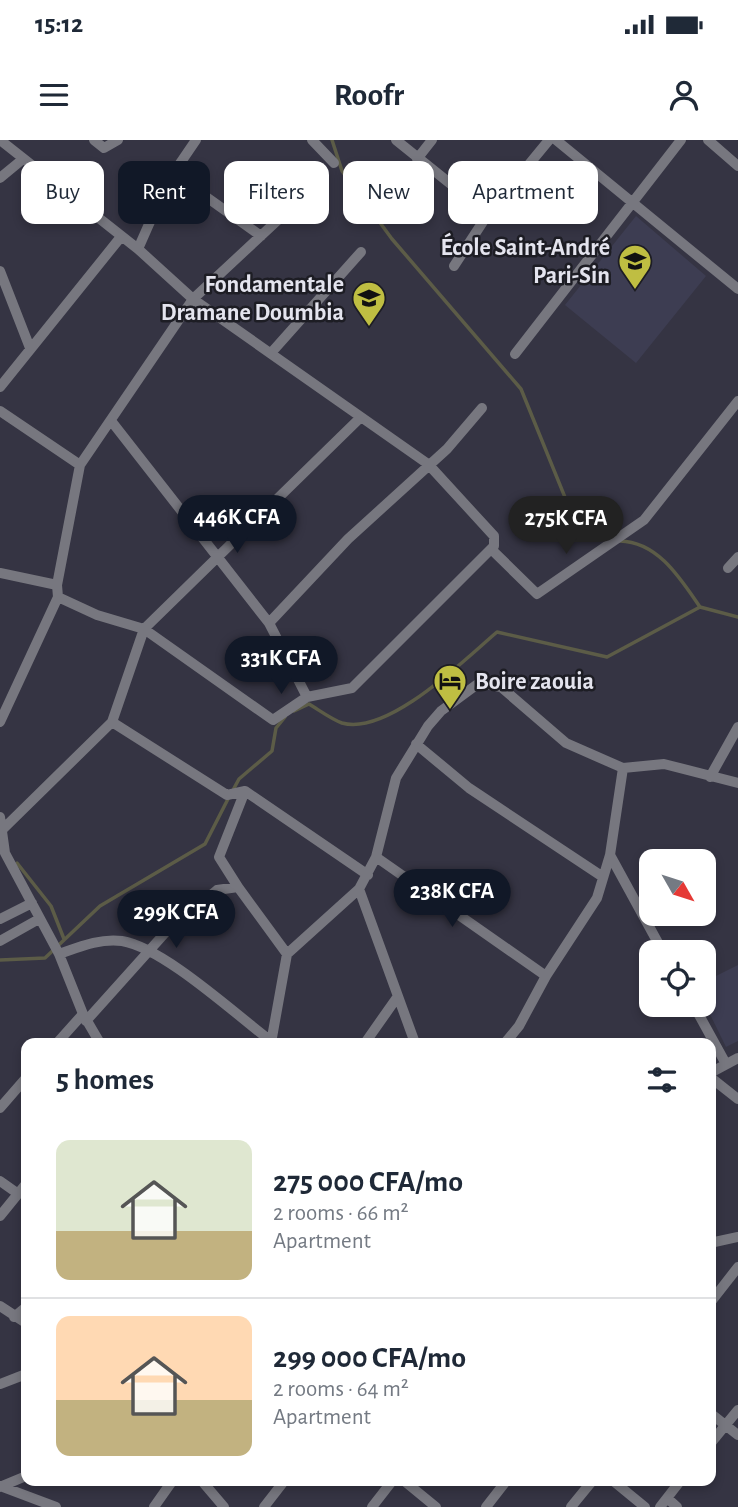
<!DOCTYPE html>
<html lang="en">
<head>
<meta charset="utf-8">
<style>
	body { margin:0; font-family:"Alegreya Sans",sans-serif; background:#f6f6f7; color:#1f2937; height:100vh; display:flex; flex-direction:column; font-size:26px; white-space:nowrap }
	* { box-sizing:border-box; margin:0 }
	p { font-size:23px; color:#747a83 }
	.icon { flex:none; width:38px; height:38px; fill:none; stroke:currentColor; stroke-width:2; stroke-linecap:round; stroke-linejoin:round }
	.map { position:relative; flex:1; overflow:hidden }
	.side { position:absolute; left:21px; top:898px; width:695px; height:448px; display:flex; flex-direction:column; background:#fff; border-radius:14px; box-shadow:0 4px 10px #0003 }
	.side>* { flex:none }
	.top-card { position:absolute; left:21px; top:21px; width:696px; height:63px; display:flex; gap:14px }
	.needle { width:46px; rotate:129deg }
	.fabs { position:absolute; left:639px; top:709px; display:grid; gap:14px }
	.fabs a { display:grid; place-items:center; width:77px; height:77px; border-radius:14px; background:#fff; box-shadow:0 4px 10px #0003; font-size:35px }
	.price { position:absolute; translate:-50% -60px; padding:0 16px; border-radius:24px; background:#111827; color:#fff; font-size:23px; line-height:46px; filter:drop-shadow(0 2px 4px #0008) }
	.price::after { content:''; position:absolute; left:50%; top:42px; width:21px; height:16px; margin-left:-10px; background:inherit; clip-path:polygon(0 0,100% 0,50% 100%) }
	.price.selected { background:#222; color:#fff }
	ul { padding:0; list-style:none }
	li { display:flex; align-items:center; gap:21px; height:175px; padding:0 35px }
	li+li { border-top:2px solid #e0e1e3 }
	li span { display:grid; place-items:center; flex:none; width:196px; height:140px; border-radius:14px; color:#555 }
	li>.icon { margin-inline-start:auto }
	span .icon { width:84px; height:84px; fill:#fffc; stroke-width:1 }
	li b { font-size:30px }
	h2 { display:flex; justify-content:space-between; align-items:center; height:84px; padding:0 35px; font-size:30px }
	.chip { padding:0 24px; border-radius:14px; background:#fff; box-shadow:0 4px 10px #0003; font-size:24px; line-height:63px }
	.chip.selected { background:#111827; color:#fff }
	.status { display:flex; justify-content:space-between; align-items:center; height:49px; padding:0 35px; background:#fff; direction:ltr }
	.status svg { height:19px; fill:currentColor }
	header { display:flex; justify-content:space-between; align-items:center; height:91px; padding:0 35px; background:#fff; font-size:32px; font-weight:700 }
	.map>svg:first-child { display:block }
	.built { fill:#3d3d52 }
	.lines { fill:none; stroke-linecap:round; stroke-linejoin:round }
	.stream { stroke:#5c5c47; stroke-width:3.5 }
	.street { stroke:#77777f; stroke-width:10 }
	.labels { text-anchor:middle; stroke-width:5; stroke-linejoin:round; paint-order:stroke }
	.poi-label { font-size:24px; font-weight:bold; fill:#e4e4ee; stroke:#1d1d24; text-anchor:end }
</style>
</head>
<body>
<div class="status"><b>15:12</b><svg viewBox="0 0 49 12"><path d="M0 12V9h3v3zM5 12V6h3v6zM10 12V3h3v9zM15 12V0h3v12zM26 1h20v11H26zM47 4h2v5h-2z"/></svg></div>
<header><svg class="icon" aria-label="menu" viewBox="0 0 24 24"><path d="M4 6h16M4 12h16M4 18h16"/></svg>Roofr<svg class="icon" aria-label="person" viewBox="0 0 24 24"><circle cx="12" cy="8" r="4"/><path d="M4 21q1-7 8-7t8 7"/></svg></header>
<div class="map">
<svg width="738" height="1367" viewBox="0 0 738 1367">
	<rect width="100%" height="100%" fill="#353443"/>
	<!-- built -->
	<path class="built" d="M 636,76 L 706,136 L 636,223 L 565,165 Z
		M 738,825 L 738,901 L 726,907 L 704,862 L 704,842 Z"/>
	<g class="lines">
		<!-- stream -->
		<path class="stream" d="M 332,0 L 342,31 L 392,99 L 521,249 L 573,377 L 612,400
			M 620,401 C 658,402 680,438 700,467
			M 294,571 L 309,564 C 319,570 331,579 342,583 C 388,596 464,520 497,492 L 607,517 L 700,467 L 738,477
			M 233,650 L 239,639 L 272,611 L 276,588 L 285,577
			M 17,723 L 51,766 L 64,799
			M 0,820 L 45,818 L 100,766 L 205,704 L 229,657"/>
		<!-- street -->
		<path class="street" d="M 0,0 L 138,109 L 193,159 L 428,324 L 494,396 L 494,406 L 352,548 L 307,557 L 269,483 L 112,282
			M 94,0 L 104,8 L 118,0
			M 312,0 L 334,23
			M 396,0 L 488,74
			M 556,0 L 738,149
			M 708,0 L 738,26
			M 417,19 L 432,0
			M 174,34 L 261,96
			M 0,38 L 23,19
			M 138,109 L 168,41 L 196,0
			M 454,126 L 488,74 L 549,0
			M 0,131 L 30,208
			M 271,213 L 361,112
			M 515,214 L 681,0
			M 0,247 L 120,98
			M 0,271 L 80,325
			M 491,409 L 537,454 L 644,380 L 738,261
			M 728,428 L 738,417
			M 0,433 L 57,445
			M 58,457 L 97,475 L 144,489 L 273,580 L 307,557
			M 269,483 L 348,399 L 447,309 L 482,268
			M 0,582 L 58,457 L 57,445 L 80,325 L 193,159 L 309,51
			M 112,582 L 227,655 L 245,651 L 219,717 L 238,747
			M 416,604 L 469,648 L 603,737
			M 710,637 L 738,587
			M 245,651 L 368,735
			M 0,677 L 5,713 L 59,814 L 83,874 L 100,903
			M 3,689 L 112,582 L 144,489 L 360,278
			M 610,715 L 663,812
			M 376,717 L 546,836
			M 359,749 L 415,903
			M 0,779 L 32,763
			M 0,801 L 39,779
			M 59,814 C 79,807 100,798 122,801 C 164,808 235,874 271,901
			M 693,864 L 726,924
			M 86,881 L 165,793 L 217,750 L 238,747 L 287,814
			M 57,903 L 83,874
			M 271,903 L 287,814 L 359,749 L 376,717 L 396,638 L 428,586 L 441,571 L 479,543 L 501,547 L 566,603 L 623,628 L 664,624 L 738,643
			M 365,903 L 398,856
			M 505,903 L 519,886 L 546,836 L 597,758 L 610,715 L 623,628
			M 710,933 L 738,918
			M 710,937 L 738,959
			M 0,968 L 26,938
			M 0,1041 L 17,1053
			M 0,1076 L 26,1044
			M 710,1103 L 738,1097
			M 710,1163 L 738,1127
			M 0,1166 L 26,1183
			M 14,1177 L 26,1167
			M 0,1244 L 26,1234
			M 710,1273 L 738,1295
			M 710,1304 L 738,1270
			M 201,1340 L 224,1367
			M 403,1340 L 436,1367
			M 612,1340 L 645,1367
			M 0,1346 L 56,1367
			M 0,1347 L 26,1336
			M 667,1358 L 677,1367
			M 154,1367 L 173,1340
			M 264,1367 L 285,1340
			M 372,1367 L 393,1340
			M 486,1367 L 507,1340
			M 571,1367 L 593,1340
			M 660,1367 L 681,1340"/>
	</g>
	<!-- icons -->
	<defs>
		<symbol id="school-pin" viewBox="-11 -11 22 30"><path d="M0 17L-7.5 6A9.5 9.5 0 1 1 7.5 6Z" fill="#bfbe42" stroke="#1d1d24"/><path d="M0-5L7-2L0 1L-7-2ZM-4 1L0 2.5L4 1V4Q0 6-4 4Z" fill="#111"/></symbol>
		<symbol id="hotel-pin" viewBox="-11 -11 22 30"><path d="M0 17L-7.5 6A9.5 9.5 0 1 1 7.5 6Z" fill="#bfbe42" stroke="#1d1d24"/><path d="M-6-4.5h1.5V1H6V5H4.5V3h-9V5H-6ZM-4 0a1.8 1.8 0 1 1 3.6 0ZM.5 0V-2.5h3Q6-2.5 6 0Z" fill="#111"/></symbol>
	</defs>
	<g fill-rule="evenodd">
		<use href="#school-pin" x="616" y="102" width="38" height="52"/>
		<use href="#school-pin" x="350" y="139" width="38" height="52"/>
		<use href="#hotel-pin" x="431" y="522" width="38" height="52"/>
	</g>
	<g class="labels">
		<!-- poi labels -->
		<g class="poi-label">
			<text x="610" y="115">École Saint-André<tspan x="610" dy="28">Pari-Sin</tspan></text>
			<text x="344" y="152">Fondamentale<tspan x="344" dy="28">Dramane Doumbia</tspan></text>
			<text x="475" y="549" text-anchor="start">Boire zaouia</text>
		</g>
	</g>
</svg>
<div class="fabs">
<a><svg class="needle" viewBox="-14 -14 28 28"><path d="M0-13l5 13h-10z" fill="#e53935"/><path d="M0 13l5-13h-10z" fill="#747a83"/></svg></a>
<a><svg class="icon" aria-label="locate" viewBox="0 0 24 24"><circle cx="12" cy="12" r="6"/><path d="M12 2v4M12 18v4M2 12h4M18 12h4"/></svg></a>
</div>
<b class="price" style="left:237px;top:415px">446K CFA</b>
<b class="price selected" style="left:566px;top:416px">275K CFA</b>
<b class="price" style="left:281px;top:556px">331K CFA</b>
<b class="price" style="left:452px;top:789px">238K CFA</b>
<b class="price" style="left:176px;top:810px">299K CFA</b>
<div class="top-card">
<a class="chip">Buy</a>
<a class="chip selected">Rent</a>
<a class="chip">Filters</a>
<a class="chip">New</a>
<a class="chip">Apartment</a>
</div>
<section class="side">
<h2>5 homes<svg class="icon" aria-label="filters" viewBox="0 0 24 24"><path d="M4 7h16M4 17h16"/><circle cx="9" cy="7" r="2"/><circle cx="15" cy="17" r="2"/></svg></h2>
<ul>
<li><span style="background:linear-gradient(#dfe7d0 65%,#c2b280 0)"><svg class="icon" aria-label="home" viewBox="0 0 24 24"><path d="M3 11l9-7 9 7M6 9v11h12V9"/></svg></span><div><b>275 000 CFA/mo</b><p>2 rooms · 66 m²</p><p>Apartment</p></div></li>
<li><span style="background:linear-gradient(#ffd9b3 60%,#c2b280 0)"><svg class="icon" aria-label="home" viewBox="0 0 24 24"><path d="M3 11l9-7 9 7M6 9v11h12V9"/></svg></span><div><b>299 000 CFA/mo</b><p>2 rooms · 64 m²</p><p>Apartment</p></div></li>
</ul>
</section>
</div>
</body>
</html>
